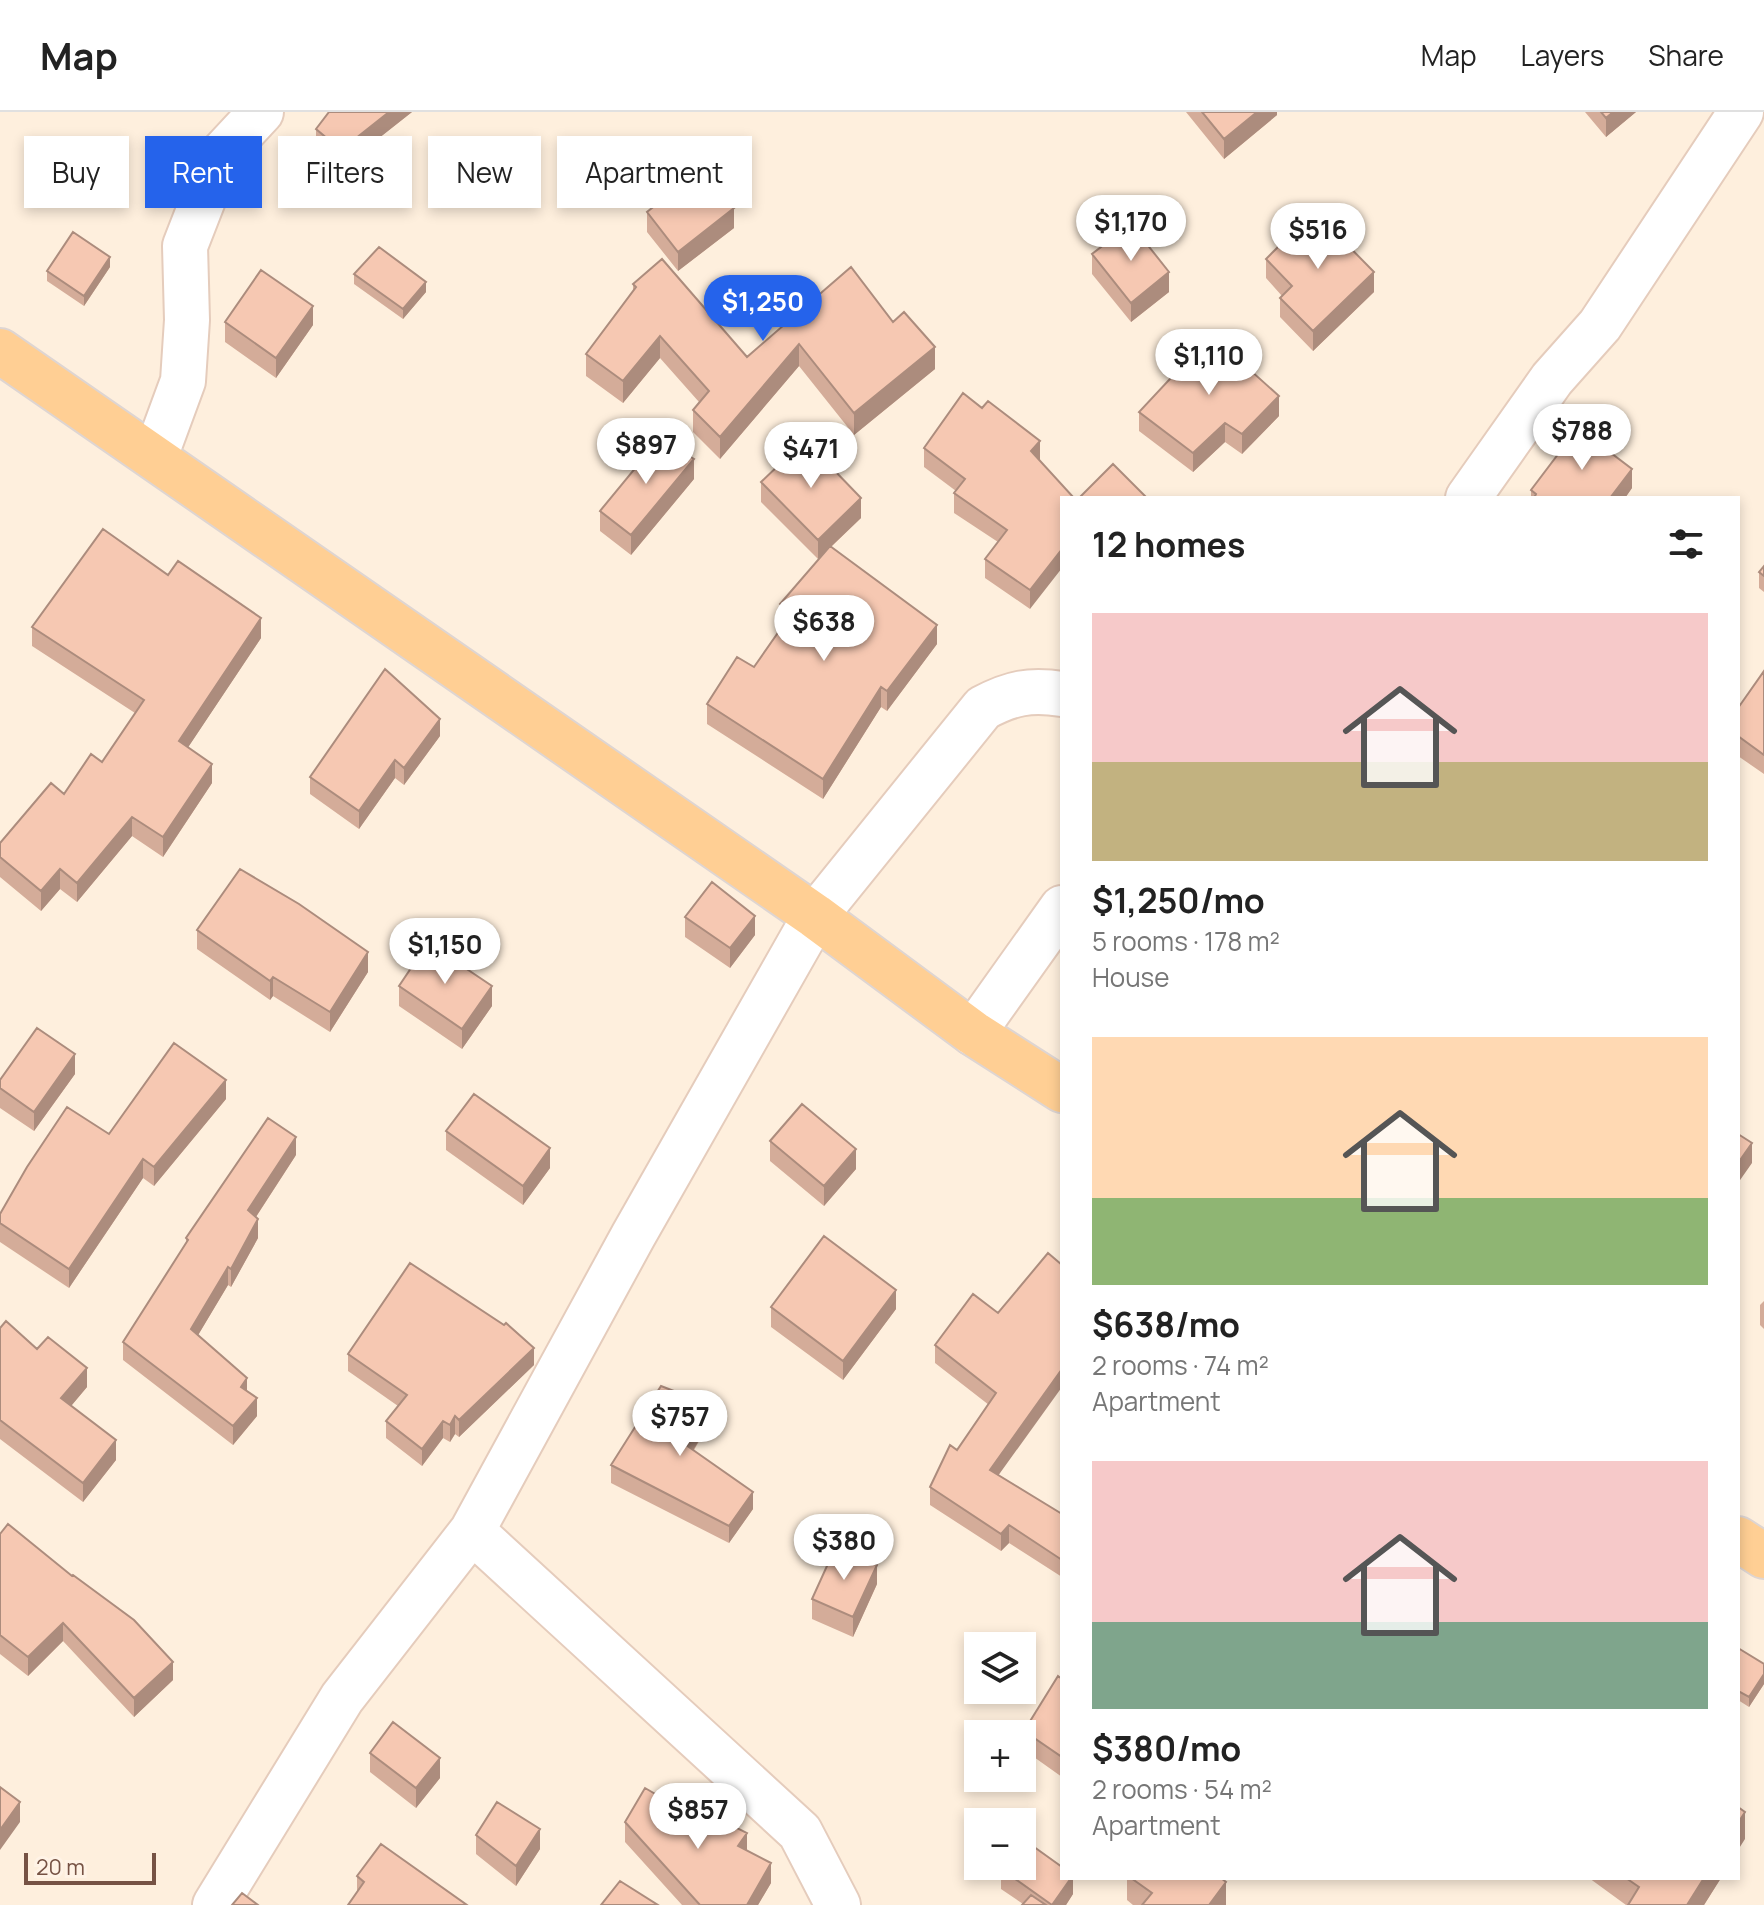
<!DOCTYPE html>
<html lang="en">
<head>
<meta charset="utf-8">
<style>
	body { margin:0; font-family:Manrope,sans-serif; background:#f2f2f2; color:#222; height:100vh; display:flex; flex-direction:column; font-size:30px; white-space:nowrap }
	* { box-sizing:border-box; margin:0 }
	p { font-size:26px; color:#767676 }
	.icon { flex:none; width:44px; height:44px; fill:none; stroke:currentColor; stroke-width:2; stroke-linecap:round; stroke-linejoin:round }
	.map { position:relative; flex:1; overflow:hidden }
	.side { position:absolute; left:1060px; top:384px; width:680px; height:1384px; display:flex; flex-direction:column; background:#fff; border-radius:0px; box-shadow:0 4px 12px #0003 }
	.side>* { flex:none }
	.banner { position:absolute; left:24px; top:24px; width:760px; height:72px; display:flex; gap:16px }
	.fabs { position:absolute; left:964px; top:1520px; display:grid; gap:16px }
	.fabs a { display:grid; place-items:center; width:72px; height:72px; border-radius:0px; background:#fff; box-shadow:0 4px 12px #0003; font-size:40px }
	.scale { position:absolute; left:24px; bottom:20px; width:132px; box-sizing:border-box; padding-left:8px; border:4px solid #765244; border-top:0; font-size:22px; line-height:28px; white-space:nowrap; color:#765244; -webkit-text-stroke:6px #fff3e6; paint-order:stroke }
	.price { position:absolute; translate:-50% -68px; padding:0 18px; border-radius:28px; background:#fff; color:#222; font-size:26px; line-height:52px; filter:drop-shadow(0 2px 4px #0008) }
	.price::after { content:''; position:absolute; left:50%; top:48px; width:24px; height:18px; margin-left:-12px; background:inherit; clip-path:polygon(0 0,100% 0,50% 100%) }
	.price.selected { background:#2563eb; color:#fff }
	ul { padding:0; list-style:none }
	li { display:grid; align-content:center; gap:16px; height:424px; padding:0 32px }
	li span { display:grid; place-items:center; height:248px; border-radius:0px; color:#555 }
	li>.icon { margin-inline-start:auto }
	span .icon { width:144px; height:144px; fill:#fffc; stroke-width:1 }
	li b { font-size:34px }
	h2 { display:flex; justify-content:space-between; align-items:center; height:96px; padding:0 32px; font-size:34px }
	.pill { padding:0 28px; border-radius:0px; background:#fff; box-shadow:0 4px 12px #0003; font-size:28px; line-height:72px }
	.pill.selected { background:#2563eb; color:#fff }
	header { display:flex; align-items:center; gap:48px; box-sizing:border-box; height:112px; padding:0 40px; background:#fff; border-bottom:2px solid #e0e0e0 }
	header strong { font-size:38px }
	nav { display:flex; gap:44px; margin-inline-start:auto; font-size:28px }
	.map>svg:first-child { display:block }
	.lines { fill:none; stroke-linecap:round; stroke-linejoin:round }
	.minor-casing { stroke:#e5ccbc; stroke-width:48 }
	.major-casing { stroke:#ded5d2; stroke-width:48 }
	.minor { stroke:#fff; stroke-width:44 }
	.major { stroke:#ffcf94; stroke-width:44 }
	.wall { fill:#d4ac99 }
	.shaded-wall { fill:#ac8c7d }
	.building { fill:#f6c8b2; stroke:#ac8c7d; stroke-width:2 }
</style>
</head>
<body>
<header>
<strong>Map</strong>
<nav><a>Map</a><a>Layers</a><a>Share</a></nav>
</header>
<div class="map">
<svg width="1764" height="1793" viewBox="0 0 1764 1793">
	<rect width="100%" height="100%" fill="#feefdd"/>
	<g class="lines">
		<defs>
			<path id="minor" d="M 155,345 L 183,269 L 187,208 L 185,134 L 220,44 L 261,0
				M 1468,386 L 1552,267 L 1600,213 L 1741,0
				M 973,921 L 1062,796
				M 472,1419 L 800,1720 L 838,1793
				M 215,1793 L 342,1586 L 472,1419 L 633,1124 L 815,804 L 983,596 C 1011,581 1030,577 1062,582"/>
			<path id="major" d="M 0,239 L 815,804 L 973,921 L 1062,978
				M 1738,1427 L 1764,1444"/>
		</defs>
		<!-- minor casing -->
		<use href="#minor" class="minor-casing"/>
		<!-- major casing -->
		<use href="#major" class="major-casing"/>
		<!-- minor -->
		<use href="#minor" class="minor"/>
		<!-- major -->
		<use href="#major" class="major"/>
	</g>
	<!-- wall -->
	<path class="wall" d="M 412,0 L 341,56 L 316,36 L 316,17 Z
		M 1186,0 L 1277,0 L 1277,3 L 1224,47 Z
		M 1585,0 L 1636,0 L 1606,25 Z
		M 647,100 L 734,116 L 678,159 L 647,120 Z
		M 1092,142 L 1169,180 L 1131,210 L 1092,162 Z
		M 1266,147 L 1374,180 L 1313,239 L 1280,205 L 1280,186 L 1282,184 L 1266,166 Z
		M 110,155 L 84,194 L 47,169 L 47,159 Z
		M 354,162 L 426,180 L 403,207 L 354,172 Z
		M 633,172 L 747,245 L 893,210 L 935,257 L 854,323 L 799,254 L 720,347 L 693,320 L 693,298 L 699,290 L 660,246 L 623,291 L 586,264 L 586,242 L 633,180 Z
		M 225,210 L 313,213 L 276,266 L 225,230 Z
		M 1139,300 L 1279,304 L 1242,342 L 1225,330 L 1193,360 L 1139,319 Z
		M 924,336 L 1040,348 L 1030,497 L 985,466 L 985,447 L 998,430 L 954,401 L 954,381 L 956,379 L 924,355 Z
		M 694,367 L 631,443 L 600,419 L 600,399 Z
		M 761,370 L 861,406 L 831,435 L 937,532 L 887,599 L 881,595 L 823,687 L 707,612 L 707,592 L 754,555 L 782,514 L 780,512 L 780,492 L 824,441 L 818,447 L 761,390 Z
		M 1632,376 L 1625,386 L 1531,386 L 1531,378 Z
		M 1764,454 L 1764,480 L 1759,476 L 1759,460 Z
		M 168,463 L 261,526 L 188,635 L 212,671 L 163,745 L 132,724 L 77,790 L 60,777 L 41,799 L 0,765 L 0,731 L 64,682 L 102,650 L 135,601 L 32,534 L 32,515 Z
		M 1764,559 L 1764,662 L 1738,644 L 1738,596 Z
		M 440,624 L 404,673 L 395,666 L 359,717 L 310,682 L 310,665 Z
		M 685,805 L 755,823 L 730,856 L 685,825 Z
		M 197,818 L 368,860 L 330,920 L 273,884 L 270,888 L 197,837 Z
		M 399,874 L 492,894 L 462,937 L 399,894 Z
		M 75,962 L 34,1019 L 0,996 L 0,968 Z
		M 226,987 L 154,1074 L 143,1066 L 69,1176 L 0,1130 L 0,1102 L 109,1022 Z
		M 446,1019 L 550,1056 L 523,1093 L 446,1038 Z
		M 770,1029 L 856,1057 L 824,1094 L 770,1049 Z
		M 296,1043 L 256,1105 L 258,1126 L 231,1175 L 228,1173 L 198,1223 L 247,1279 L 257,1304 L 233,1333 L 123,1248 L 123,1230 L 186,1132 L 186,1126 Z
		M 1764,1189 L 1764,1217 L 1760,1213 L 1760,1193 Z
		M 771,1195 L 896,1197 L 843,1268 L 771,1215 Z
		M 998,1201 L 999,1363 L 1062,1402 L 1062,1465 L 1009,1431 L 1001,1439 L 930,1393 L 930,1375 L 989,1293 L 935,1251 L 935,1233 Z
		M 0,1216 L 37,1237 L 87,1275 L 71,1294 L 116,1348 L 83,1390 L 0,1327 Z
		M 348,1242 L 534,1253 L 459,1325 L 455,1322 L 450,1330 L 443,1326 L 422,1354 L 386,1326 L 386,1309 L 398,1294 L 348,1259 Z
		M 710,1310 L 694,1338 L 753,1397 L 729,1431 L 611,1371 L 611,1353 Z
		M 0,1422 L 173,1568 L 134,1605 L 63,1529 L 28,1564 L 0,1542 Z
		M 877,1472 L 853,1525 L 812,1507 L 812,1487 Z
		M 1738,1536 L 1764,1552 L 1764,1572 L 1749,1595 L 1738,1588 Z
		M 1062,1567 L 1062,1665 L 1024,1638 L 1024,1619 Z
		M 370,1641 L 440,1666 L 416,1696 L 370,1660 Z
		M 625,1710 L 747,1738 L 771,1771 L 758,1793 L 682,1793 L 625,1730 Z
		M 476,1723 L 540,1737 L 516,1774 L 476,1742 Z
		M 1001,1757 L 1073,1766 L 1073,1782 L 1066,1793 L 1022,1793 L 1023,1792 L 1001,1777 Z
		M 357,1764 L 467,1793 L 357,1781 Z
		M 1127,1766 L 1221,1766 L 1226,1793 L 1133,1793 L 1127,1788 Z
		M 1589,1766 L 1721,1766 L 1704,1793 L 1626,1793 Z"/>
	<!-- shaded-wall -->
	<path class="shaded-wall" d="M 389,0 L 412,0 L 341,56 L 341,38 Z
		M 1257,0 L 1277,0 L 1277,3 L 1224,47 L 1224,27 Z
		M 1613,0 L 1636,0 L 1606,25 L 1606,6 Z
		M 734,96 L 734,116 L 678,159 L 678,140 Z
		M 110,145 L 110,155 L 84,194 L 84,184 Z
		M 1169,160 L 1169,180 L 1131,210 L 1131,191 Z
		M 1374,160 L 1374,180 L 1313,239 L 1313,219 Z
		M 426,170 L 426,180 L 403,207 L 403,197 Z
		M 313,194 L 313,213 L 276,266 L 276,246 Z
		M 660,224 L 660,246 L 623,291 L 623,269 Z
		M 799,232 L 799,254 L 720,347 L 720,325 Z
		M 935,235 L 935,257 L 854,323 L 854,301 Z
		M 1279,284 L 1279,304 L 1242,342 L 1242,322 Z
		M 1225,311 L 1225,330 L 1193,360 L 1193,341 Z
		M 1040,329 L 1040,348 L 1031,359 L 1031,339 Z
		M 694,347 L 694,367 L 631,443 L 631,423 Z
		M 1632,357 L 1632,376 L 1625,386 L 1610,386 Z
		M 861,386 L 861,406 L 818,447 L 818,428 Z
		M 1062,437 L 1062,456 L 1030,497 L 1030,478 Z
		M 261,506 L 261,526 L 179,649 L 179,629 Z
		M 937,513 L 937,532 L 887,599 L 887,579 Z
		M 881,575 L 881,595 L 823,687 L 823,667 Z
		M 440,607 L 440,624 L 404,673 L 404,656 Z
		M 395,648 L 395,666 L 359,717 L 359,699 Z
		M 212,652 L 212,671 L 163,745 L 163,725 Z
		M 132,705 L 132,724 L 77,790 L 77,771 Z
		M 60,757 L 60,777 L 41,799 L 41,779 Z
		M 755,804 L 755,823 L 730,856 L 730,836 Z
		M 368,840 L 368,860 L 330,920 L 330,900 Z
		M 273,865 L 273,884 L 270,888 L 270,869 Z
		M 492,874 L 492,894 L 462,937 L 462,917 Z
		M 75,942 L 75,962 L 34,1019 L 34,1000 Z
		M 226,968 L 226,987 L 154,1074 L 154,1055 Z
		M 296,1025 L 296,1043 L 248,1117 L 248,1098 Z
		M 1752,1031 L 1752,1051 L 1738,1071 L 1738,1051 Z
		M 550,1036 L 550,1056 L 523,1093 L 523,1074 Z
		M 856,1037 L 856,1057 L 824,1094 L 824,1074 Z
		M 143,1047 L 143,1066 L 69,1176 L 69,1157 Z
		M 258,1107 L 258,1126 L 231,1175 L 231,1157 Z
		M 228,1155 L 228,1173 L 191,1235 L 191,1217 Z
		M 896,1178 L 896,1197 L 843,1268 L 843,1249 Z
		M 534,1236 L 534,1253 L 459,1325 L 459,1308 Z
		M 87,1256 L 87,1275 L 61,1306 L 61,1286 Z
		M 1062,1257 L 1062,1275 L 990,1375 L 990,1358 Z
		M 247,1266 L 247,1284 L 241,1275 Z
		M 257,1286 L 257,1304 L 233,1333 L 233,1314 Z
		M 710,1293 L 710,1310 L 686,1350 L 686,1333 Z
		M 455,1304 L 455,1322 L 450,1330 L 450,1313 Z
		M 443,1309 L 443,1326 L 422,1354 L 422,1337 Z
		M 116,1328 L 116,1348 L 83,1390 L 83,1371 Z
		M 753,1380 L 753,1397 L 729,1431 L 729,1414 Z
		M 1009,1413 L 1009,1431 L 1001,1439 L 1001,1422 Z
		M 877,1453 L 877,1472 L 853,1525 L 853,1505 Z
		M 63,1511 L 63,1529 L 28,1564 L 28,1545 Z
		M 173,1550 L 173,1568 L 134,1605 L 134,1586 Z
		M 1764,1562 L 1764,1572 L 1749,1595 L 1749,1585 Z
		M 440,1646 L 440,1666 L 416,1696 L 416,1676 Z
		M 20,1690 L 20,1710 L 0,1738 L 0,1718 Z
		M 1745,1700 L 1745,1727 L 1738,1738 L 1738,1711 Z
		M 540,1717 L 540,1737 L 516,1774 L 516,1754 Z
		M 747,1721 L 747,1741 L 738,1734 Z
		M 771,1751 L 771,1771 L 758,1793 L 747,1793 Z
		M 1071,1766 L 1073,1766 L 1073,1782 L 1066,1793 L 1052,1793 Z
		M 1704,1766 L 1721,1766 L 1704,1793 L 1687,1793 Z
		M 1226,1770 L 1226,1793 L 1209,1793 Z"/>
	<!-- building -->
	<path class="building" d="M 329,0 L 389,0 L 341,38 L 316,17 Z
		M 1202,0 L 1257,0 L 1224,27 Z
		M 1601,0 L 1613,0 L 1606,6 Z
		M 702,56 L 734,96 L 678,140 L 647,100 Z
		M 1314,99 L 1374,160 L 1313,219 L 1280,186 L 1292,174 L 1266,147 Z
		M 1131,112 L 1169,160 L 1131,191 L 1092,142 Z
		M 73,120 L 110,145 L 84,184 L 47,159 Z
		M 379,135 L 426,170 L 403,197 L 354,162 Z
		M 662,147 L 747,245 L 851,155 L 893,210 L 904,200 L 935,235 L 854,301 L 799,232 L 720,325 L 693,298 L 709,279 L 660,224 L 623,269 L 586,242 L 636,175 L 633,172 Z
		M 261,158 L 313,194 L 276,246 L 225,210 Z
		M 1211,223 L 1279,284 L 1242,322 L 1225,311 L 1193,341 L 1139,300 Z
		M 963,281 L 982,296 L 988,289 L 1040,329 L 1031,339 L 1074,386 L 1062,386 L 1062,437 L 1030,478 L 985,447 L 1007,418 L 954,381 L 965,367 L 924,336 Z
		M 1578,316 L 1632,357 L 1610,386 L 1534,386 L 1536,382 L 1531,378 Z
		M 660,326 L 694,347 L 631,423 L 600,399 Z
		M 805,328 L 861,386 L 818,428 L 761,370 Z
		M 1113,352 L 1147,386 L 1079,386 Z
		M 103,417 L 168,463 L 178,449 L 261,506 L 179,629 L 212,652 L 163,725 L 132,705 L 77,771 L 60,757 L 41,779 L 0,745 L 0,731 L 51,671 L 64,682 L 91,642 L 102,650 L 144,588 L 32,515 Z
		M 830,434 L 937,513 L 887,579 L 881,575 L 823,667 L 707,592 L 737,545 L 754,555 L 791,502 L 780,492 Z
		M 1764,454 L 1764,464 L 1759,460 Z
		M 385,557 L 440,607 L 404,656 L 395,648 L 359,699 L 310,665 Z
		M 1764,559 L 1764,643 L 1738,624 L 1738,596 Z
		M 240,757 L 299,792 L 368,840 L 330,900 L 273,865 L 270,869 L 197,818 Z
		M 712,770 L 755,804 L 730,836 L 685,805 Z
		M 428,831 L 492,874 L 462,917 L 399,874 Z
		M 37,916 L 75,942 L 34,1000 L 0,976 L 0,968 Z
		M 174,931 L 226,968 L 154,1055 L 143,1047 L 69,1157 L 0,1111 L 0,1102 L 27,1055 L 67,995 L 109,1022 Z
		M 474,982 L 550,1036 L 523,1074 L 446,1019 Z
		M 802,992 L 856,1037 L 824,1074 L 770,1029 Z
		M 268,1006 L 296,1025 L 248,1098 L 258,1107 L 231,1157 L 228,1155 L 191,1217 L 247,1266 L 241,1275 L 257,1286 L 233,1314 L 123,1230 L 188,1128 L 186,1126 Z
		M 1738,1022 L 1752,1031 L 1738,1051 Z
		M 824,1124 L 896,1178 L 843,1249 L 771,1195 Z
		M 1048,1141 L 1062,1153 L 1062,1257 L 990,1358 L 1062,1402 L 1062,1448 L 1009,1413 L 1001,1422 L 930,1375 L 950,1333 L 957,1338 L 996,1281 L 935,1233 L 973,1182 L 998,1201 Z
		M 410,1151 L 504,1213 L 506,1211 L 534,1236 L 459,1308 L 455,1304 L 450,1313 L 443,1309 L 422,1337 L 386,1309 L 407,1283 L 348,1242 Z
		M 6,1209 L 37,1237 L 48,1225 L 87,1256 L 61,1286 L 116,1328 L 83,1371 L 0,1308 L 0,1216 Z
		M 661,1274 L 710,1293 L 686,1333 L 753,1380 L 729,1414 L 611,1353 Z
		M 8,1412 L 72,1464 L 73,1463 L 134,1508 L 173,1550 L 134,1586 L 63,1511 L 28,1545 L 0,1523 L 0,1422 Z
		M 836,1434 L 877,1453 L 853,1505 L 812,1487 Z
		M 1738,1536 L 1764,1552 L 1764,1562 L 1749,1585 L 1738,1579 Z
		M 1058,1564 L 1062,1567 L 1062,1645 L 1024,1619 Z
		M 393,1610 L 440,1646 L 416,1676 L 370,1641 Z
		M 0,1675 L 20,1690 L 0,1718 Z
		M 645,1676 L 688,1701 L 692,1693 L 747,1721 L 738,1734 L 771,1751 L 747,1793 L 700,1793 L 625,1710 Z
		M 497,1690 L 540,1717 L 516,1754 L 476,1723 Z
		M 1738,1695 L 1745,1700 L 1738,1711 Z
		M 1023,1727 L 1062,1755 L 1062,1766 L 1071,1766 L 1052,1793 L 1001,1757 L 1003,1754 L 1022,1754 Z
		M 381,1732 L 467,1793 L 348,1793 L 364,1770 L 357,1764 Z
		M 1131,1766 L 1221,1766 L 1226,1770 L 1209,1793 L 1142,1793 L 1152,1781 Z
		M 1626,1766 L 1704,1766 L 1687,1793 L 1628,1793 L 1639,1775 Z
		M 620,1769 L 658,1793 L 601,1793 Z
		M 242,1781 L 258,1793 L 232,1793 Z
		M 1031,1783 L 1046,1793 L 1022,1793 Z"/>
</svg>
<div class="fabs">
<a><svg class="icon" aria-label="layers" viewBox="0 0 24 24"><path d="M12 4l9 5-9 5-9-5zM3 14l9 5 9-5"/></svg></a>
<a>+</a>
<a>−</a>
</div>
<div class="scale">20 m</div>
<b class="price" style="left:1131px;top:151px">$1,170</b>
<b class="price" style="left:1318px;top:159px">$516</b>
<b class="price selected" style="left:763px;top:231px">$1,250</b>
<b class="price" style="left:1209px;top:285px">$1,110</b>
<b class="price" style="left:1582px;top:360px">$788</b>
<b class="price" style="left:646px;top:374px">$897</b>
<b class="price" style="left:811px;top:378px">$471</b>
<b class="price" style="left:824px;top:551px">$638</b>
<b class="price" style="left:445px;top:874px">$1,150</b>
<b class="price" style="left:680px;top:1346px">$757</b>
<b class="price" style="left:844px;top:1470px">$380</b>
<b class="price" style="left:698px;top:1739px">$857</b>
<div class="banner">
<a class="pill">Buy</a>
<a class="pill selected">Rent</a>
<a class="pill">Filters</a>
<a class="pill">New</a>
<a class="pill">Apartment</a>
</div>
<section class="side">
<h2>12 homes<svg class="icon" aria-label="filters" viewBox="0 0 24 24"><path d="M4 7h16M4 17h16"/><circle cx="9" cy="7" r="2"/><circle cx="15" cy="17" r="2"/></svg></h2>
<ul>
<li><span style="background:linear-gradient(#f6c9c9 60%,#c2b280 0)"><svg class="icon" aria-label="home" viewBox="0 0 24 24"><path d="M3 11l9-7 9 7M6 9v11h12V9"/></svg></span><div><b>$1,250/mo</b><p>5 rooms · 178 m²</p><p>House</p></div></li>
<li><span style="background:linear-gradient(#ffd9b3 65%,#8fb573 0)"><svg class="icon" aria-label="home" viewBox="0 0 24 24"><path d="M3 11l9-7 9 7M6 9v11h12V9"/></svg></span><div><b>$638/mo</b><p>2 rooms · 74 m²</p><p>Apartment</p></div></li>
<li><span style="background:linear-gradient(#f6c9c9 65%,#7fa58c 0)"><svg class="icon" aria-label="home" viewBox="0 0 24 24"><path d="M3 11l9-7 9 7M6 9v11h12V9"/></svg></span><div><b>$380/mo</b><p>2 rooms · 54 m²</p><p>Apartment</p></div></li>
</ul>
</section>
</div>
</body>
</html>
